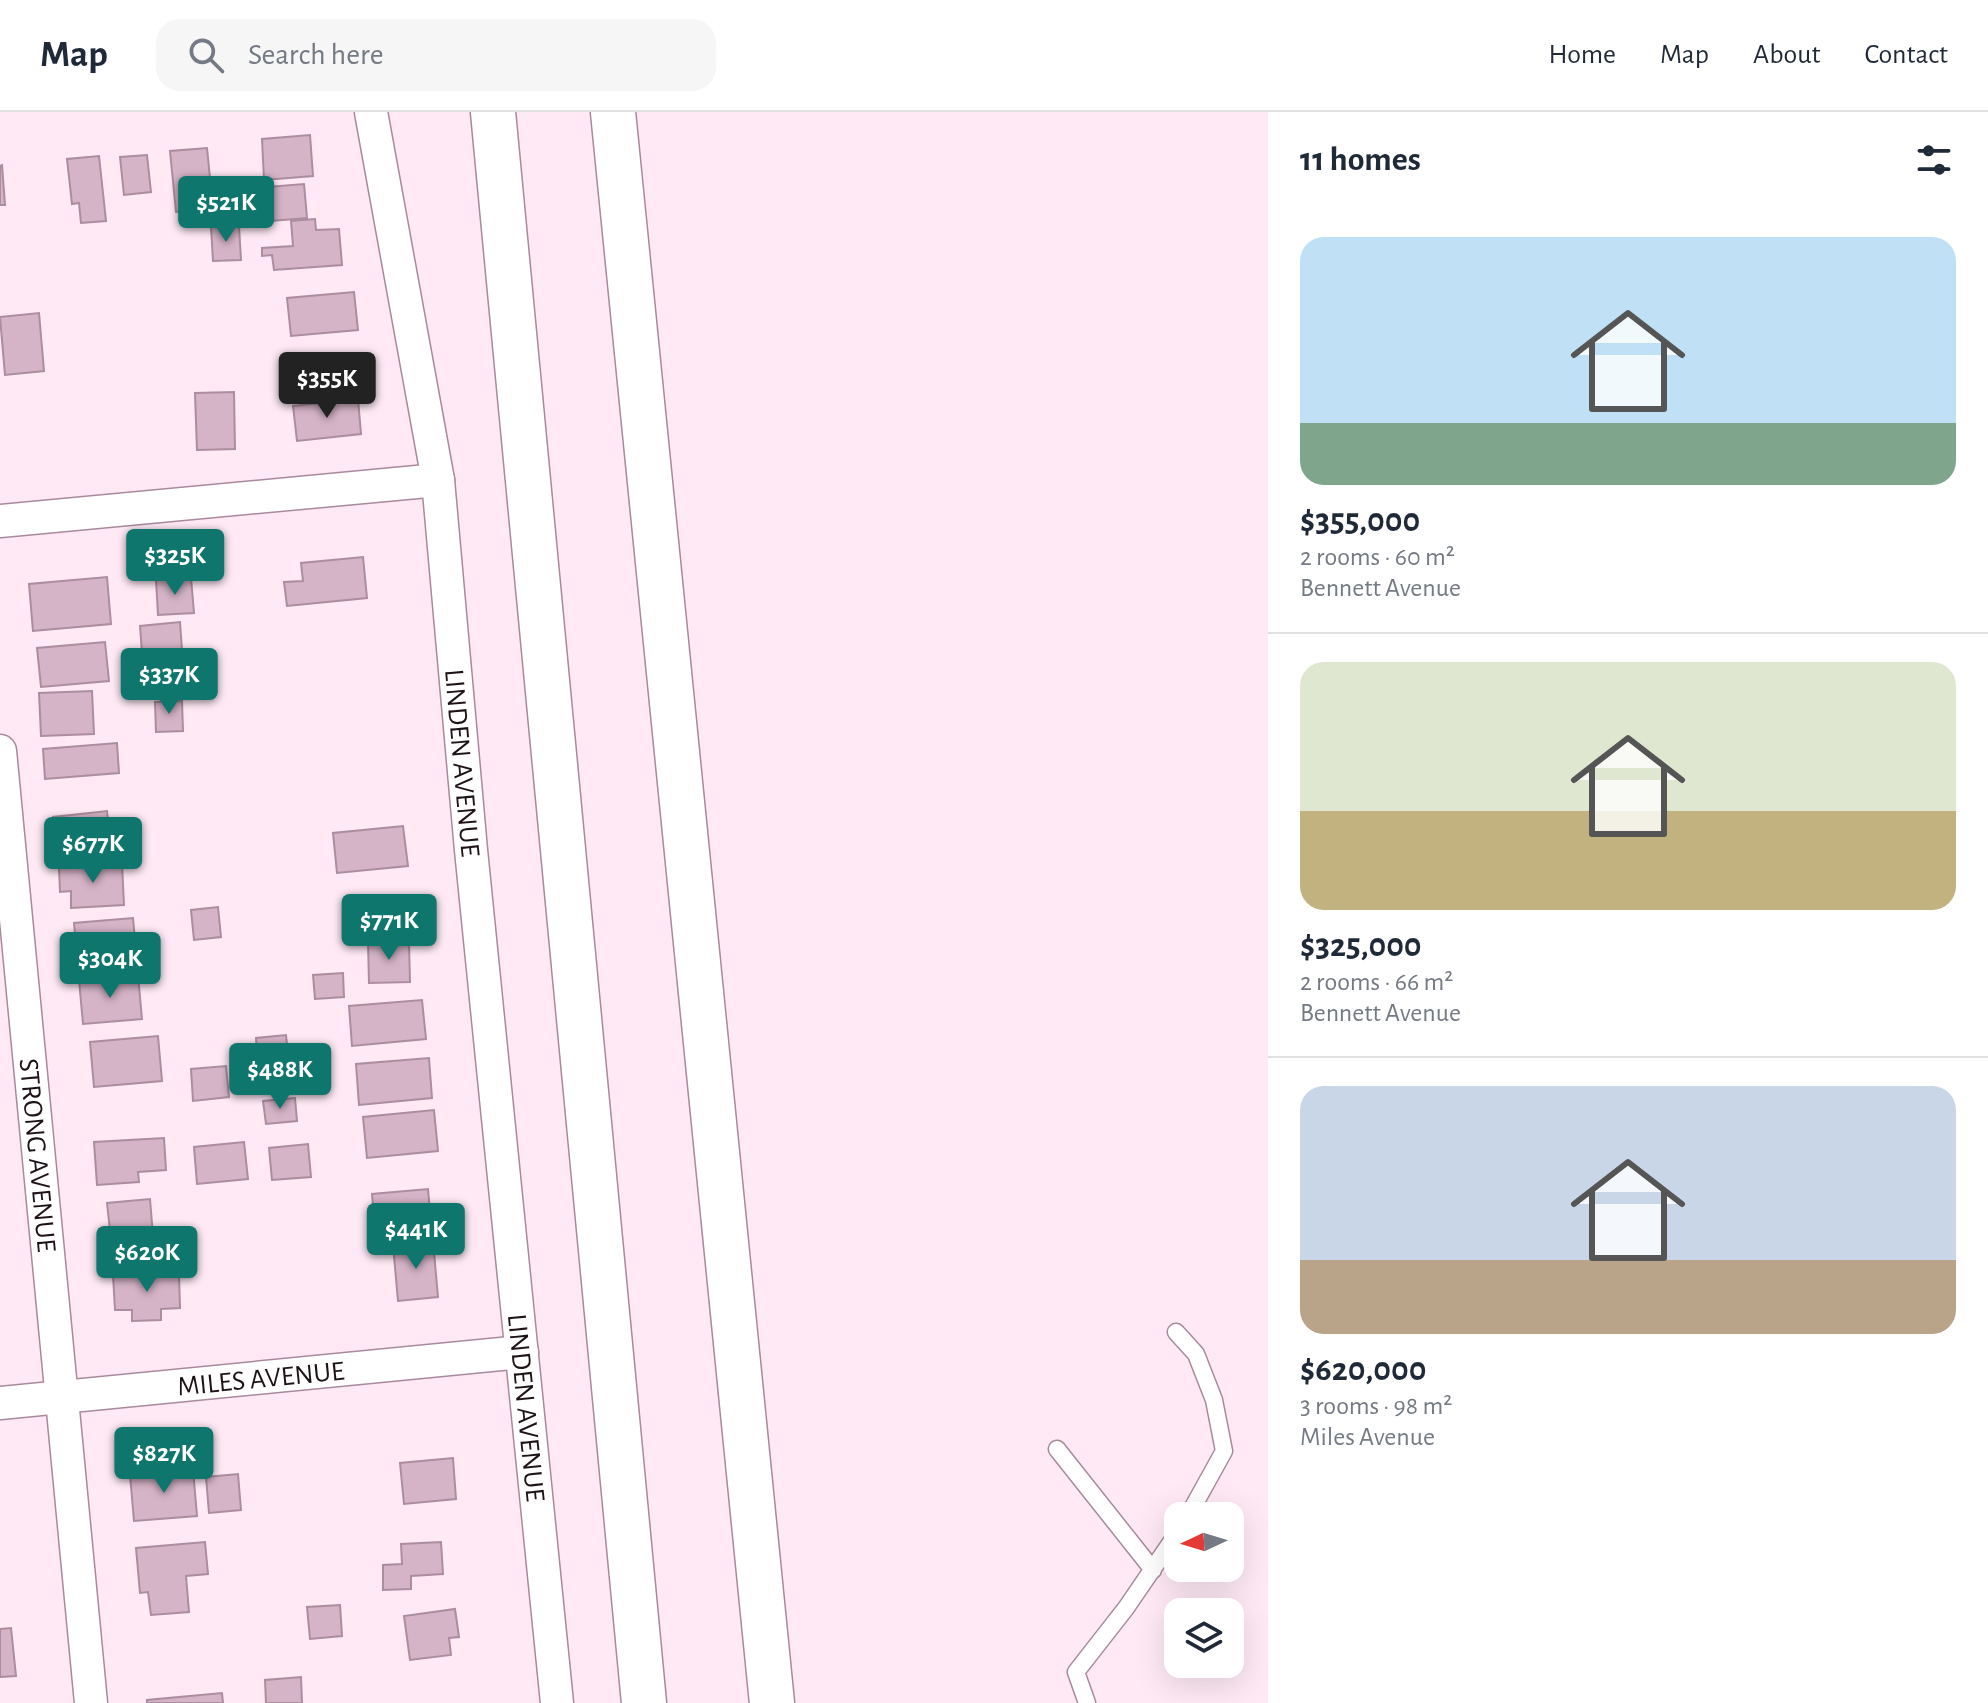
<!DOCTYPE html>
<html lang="en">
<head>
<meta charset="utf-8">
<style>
	body { margin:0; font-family:"Alegreya Sans",sans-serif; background:#f6f6f7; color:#1f2937; height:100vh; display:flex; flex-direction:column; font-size:30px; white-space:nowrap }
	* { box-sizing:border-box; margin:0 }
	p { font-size:26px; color:#747a83 }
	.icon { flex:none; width:44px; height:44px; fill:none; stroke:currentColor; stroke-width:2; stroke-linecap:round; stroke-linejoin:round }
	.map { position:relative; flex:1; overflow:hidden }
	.side { display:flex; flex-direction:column; background:#fff; width:720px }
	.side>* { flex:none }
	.needle { width:52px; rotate:266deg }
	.fabs { position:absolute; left:1164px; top:1390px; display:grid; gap:16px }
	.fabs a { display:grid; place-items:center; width:80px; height:80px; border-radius:16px; background:#fff; box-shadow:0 8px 32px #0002; font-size:40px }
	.price { position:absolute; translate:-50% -68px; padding:0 18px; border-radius:8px; background:#0f766e; color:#fff; font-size:26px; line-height:52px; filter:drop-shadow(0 2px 4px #0008) }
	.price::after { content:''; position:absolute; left:50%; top:48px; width:24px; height:18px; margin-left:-12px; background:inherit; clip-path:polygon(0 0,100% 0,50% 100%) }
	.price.active { background:#222; color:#fff }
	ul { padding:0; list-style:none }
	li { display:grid; align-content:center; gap:16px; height:424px; padding:0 32px }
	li+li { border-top:2px solid #e0e1e3 }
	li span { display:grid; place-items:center; height:248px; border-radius:24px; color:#555 }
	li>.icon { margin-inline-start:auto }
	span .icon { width:144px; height:144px; fill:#fffc; stroke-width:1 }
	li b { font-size:34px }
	h2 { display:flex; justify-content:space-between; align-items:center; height:96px; padding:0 32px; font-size:34px }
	header { display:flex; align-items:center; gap:48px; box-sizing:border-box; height:112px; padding:0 40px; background:#fff; border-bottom:2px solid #e0e1e3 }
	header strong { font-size:38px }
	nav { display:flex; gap:44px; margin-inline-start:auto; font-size:28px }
	.search { width:560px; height:72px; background:#f6f6f7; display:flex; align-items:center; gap:20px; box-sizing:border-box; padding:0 28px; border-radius:24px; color:#747a83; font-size:30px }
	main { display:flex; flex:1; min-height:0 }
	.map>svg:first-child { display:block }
	.building { fill:#d6b4c8; stroke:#ac8d9f; stroke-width:2 }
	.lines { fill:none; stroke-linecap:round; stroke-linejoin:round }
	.lane-casing { stroke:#a9899c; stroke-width:19 }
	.street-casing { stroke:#a9899c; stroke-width:35 }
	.highway-casing { stroke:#a9899c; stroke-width:47 }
	.lane { stroke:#fff; stroke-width:16 }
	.street { stroke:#fff; stroke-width:32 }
	.highway { stroke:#fff; stroke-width:44 }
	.labels { text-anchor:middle; stroke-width:6; stroke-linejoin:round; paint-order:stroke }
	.street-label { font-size:28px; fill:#1e1219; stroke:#fdfdfd }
</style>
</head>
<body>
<header>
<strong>Map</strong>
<div class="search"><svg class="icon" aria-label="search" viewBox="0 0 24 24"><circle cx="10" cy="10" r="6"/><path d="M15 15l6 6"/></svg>Search here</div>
<nav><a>Home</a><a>Map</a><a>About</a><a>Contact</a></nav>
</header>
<main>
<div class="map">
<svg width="1268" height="1591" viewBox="0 0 1268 1591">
	<rect width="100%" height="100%" fill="#fee9f5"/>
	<!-- building -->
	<path class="building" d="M 310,23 L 313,64 L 264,68 L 262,27 Z
		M 207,36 L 213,96 L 176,100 L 170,39 Z
		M 147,43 L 151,80 L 124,83 L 120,45 Z
		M 99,44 L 106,109 L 81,111 L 79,91 L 72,92 L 67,47 Z
		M 2,53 L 5,93 L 0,93 L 0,54 Z
		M 304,72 L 307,106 L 271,109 L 268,75 Z
		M 315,107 L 316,118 L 339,117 L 342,153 L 274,158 L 272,143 L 262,144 L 262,136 L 293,134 L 291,109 Z
		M 239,114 L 241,148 L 213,149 L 211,115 Z
		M 354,180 L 358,218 L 291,224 L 287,186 Z
		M 39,201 L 44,259 L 5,263 L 0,205 Z
		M 234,280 L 235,337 L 197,338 L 195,281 Z
		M 358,287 L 361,322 L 297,329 L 293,294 Z
		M 363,445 L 367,486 L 287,494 L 284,470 L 303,469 L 301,451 Z
		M 107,465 L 111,512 L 33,519 L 29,472 Z
		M 191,466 L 194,501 L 158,503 L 156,468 Z
		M 180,510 L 182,538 L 142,541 L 140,514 Z
		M 105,530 L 109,569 L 41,575 L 37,536 Z
		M 92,579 L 94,622 L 41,624 L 39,581 Z
		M 182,589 L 183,619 L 156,620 L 155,590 Z
		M 117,631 L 119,661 L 45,667 L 43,637 Z
		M 107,699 L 111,738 L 57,743 L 53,705 Z
		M 403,714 L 408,754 L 337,761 L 333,721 Z
		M 122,752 L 124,793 L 71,796 L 71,779 L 60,780 L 59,755 Z
		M 218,795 L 221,825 L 194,828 L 191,798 Z
		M 133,806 L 137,849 L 78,855 L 74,811 Z
		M 409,830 L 410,870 L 369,871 L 368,831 Z
		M 343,861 L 344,885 L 315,887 L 313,863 Z
		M 138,863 L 142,907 L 83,912 L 79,868 Z
		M 422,888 L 426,927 L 352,934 L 349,894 Z
		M 286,923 L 289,951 L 258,954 L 256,926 Z
		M 158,924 L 162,969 L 94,975 L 90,930 Z
		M 429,946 L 432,986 L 359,993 L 356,952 Z
		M 226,954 L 229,985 L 193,989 L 191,957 Z
		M 295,986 L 297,1009 L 266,1012 L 263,989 Z
		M 434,998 L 438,1039 L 367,1046 L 363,1005 Z
		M 164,1026 L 166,1058 L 138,1060 L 139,1070 L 97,1073 L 94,1030 Z
		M 244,1030 L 248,1067 L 197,1072 L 194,1035 Z
		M 308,1032 L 311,1065 L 272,1068 L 269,1036 Z
		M 428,1077 L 431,1111 L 375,1116 L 372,1082 Z
		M 150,1087 L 153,1124 L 111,1128 L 107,1091 Z
		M 433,1129 L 438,1185 L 398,1189 L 393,1133 Z
		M 179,1161 L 180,1196 L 161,1197 L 161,1208 L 132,1209 L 132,1198 L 115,1198 L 113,1163 Z
		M 453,1346 L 456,1387 L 404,1392 L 400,1351 Z
		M 193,1357 L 197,1404 L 134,1409 L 130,1363 Z
		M 238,1362 L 241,1398 L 209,1401 L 206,1365 Z
		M 205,1430 L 208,1462 L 186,1464 L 189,1500 L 151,1503 L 148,1480 L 140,1481 L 136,1436 Z
		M 441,1430 L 443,1462 L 411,1464 L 411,1477 L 383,1478 L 383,1453 L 402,1452 L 401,1432 Z
		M 340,1493 L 342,1524 L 310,1527 L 307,1495 Z
		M 455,1497 L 459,1525 L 449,1526 L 451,1543 L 410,1548 L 404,1504 Z
		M 11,1516 L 16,1564 L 0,1565 L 0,1517 Z
		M 301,1565 L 302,1591 L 266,1591 L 265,1568 Z
		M 222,1581 L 223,1591 L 147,1591 L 147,1588 Z"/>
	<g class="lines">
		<defs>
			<path id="lane" d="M 1176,1220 L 1196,1242 L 1214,1288 L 1224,1339 L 1188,1404
				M 1057,1337 L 1153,1458
				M 1087,1591 L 1076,1560 L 1126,1496 L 1178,1420"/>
			<g id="street">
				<path id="s1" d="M 371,0 L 438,368 L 471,738 L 557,1591"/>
				<path d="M 0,409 L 438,368"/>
				<path id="s2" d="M 0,639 L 91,1591"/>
				<path id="s3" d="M 0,1291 L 522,1240"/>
			</g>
			<path id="highway" d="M 493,0 L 644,1591
				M 613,0 L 772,1591"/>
		</defs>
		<!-- lane casing -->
		<use href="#lane" class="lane-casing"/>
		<!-- street casing -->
		<use href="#street" class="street-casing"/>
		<!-- highway casing -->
		<use href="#highway" class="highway-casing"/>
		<!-- lane -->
		<use href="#lane" class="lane"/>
		<!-- street -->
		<use href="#street" class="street"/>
		<!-- highway -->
		<use href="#highway" class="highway"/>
	</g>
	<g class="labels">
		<!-- street labels -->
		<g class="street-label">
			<text dy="10" stroke="none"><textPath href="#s1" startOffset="658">LINDEN AVENUE</textPath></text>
			<text dy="10" stroke="none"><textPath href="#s2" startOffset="406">STRONG AVENUE</textPath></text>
			<text dy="10" stroke="none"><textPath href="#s3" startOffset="262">MILES AVENUE</textPath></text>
			<text dy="10" stroke="none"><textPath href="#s1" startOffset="1306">LINDEN AVENUE</textPath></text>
		</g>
	</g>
</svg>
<div class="fabs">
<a><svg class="needle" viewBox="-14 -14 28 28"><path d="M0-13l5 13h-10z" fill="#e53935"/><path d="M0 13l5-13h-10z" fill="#747a83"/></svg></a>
<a><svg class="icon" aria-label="layers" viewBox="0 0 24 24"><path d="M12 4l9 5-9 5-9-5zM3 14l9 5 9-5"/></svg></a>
</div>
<b class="price" style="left:226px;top:132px">$521K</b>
<b class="price active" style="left:327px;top:308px">$355K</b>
<b class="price" style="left:175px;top:485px">$325K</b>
<b class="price" style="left:169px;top:604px">$337K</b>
<b class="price" style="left:93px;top:773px">$677K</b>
<b class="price" style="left:389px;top:850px">$771K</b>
<b class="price" style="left:110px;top:888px">$304K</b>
<b class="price" style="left:280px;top:999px">$488K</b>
<b class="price" style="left:416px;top:1159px">$441K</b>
<b class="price" style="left:147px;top:1182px">$620K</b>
<b class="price" style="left:164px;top:1383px">$827K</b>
</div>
<section class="side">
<h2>11 homes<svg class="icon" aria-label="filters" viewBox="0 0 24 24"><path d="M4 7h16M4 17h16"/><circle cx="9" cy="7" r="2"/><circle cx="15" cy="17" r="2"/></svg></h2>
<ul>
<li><span style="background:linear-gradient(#bfe0f5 75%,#7fa58c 0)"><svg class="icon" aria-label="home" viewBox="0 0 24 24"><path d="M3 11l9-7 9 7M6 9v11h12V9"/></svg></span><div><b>$355,000</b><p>2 rooms · 60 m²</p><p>Bennett Avenue</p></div></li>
<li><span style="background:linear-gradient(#dfe7d0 60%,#c2b280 0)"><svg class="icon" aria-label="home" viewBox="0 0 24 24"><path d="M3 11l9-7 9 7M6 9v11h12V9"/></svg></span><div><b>$325,000</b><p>2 rooms · 66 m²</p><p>Bennett Avenue</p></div></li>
<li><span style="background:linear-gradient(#c9d6e8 70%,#b9a48a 0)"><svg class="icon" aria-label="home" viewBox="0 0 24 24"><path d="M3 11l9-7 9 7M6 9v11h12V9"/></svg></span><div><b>$620,000</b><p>3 rooms · 98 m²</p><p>Miles Avenue</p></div></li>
</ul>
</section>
</main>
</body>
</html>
